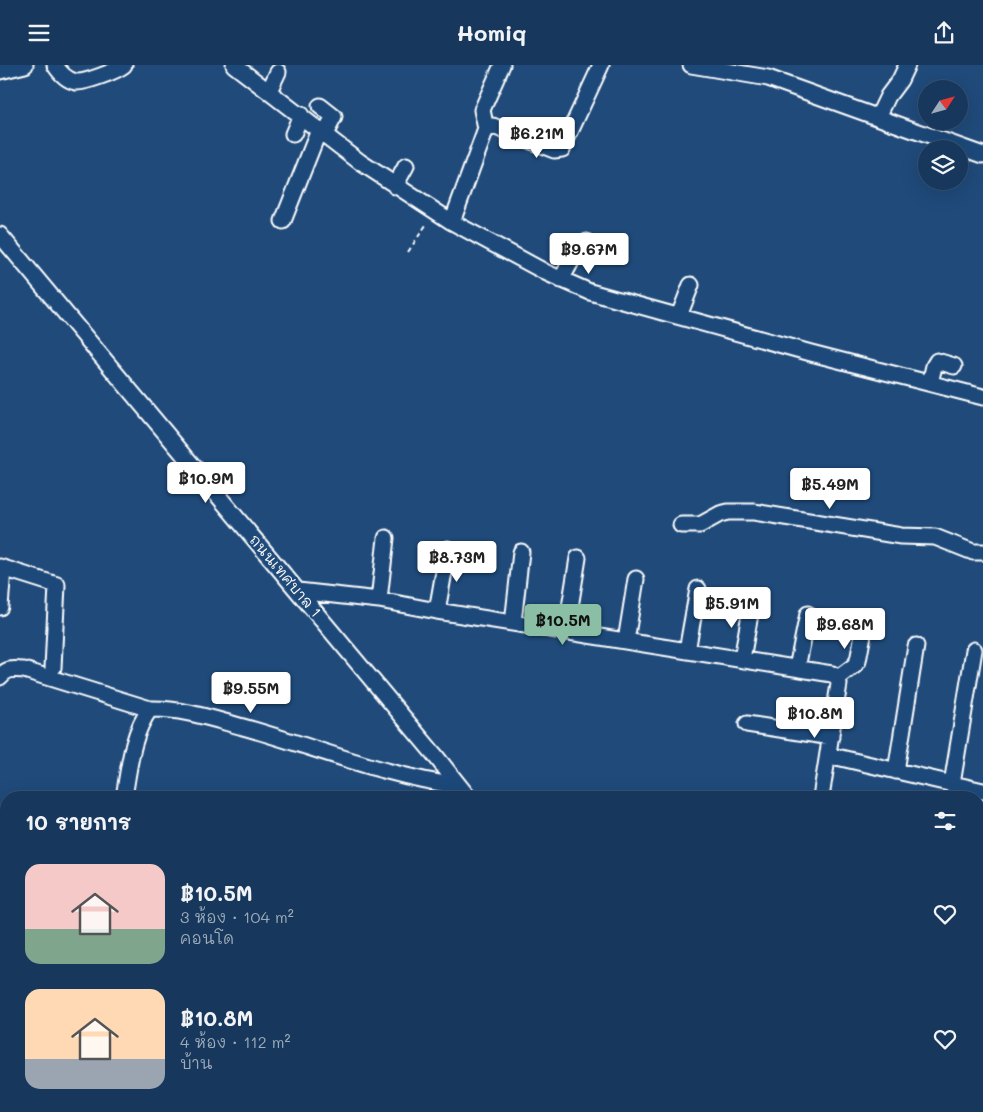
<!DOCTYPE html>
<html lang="th">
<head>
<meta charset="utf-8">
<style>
	body { margin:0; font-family:Mali,"Playpen Sans Thai",sans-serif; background:#203f62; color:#f1f3f6; height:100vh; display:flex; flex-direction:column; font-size:19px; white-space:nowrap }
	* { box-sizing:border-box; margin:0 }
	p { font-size:16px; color:#9eacbb }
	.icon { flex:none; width:28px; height:28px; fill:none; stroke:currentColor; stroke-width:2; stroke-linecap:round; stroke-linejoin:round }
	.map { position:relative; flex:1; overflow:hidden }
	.sheet { position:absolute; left:0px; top:726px; width:984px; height:321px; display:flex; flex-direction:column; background:#17385c; border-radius:20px 20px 0 0; box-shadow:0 5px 20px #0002,0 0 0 1px #365272 }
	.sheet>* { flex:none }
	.needle { width:32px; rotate:54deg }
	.fabs { position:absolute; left:918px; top:15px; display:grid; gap:10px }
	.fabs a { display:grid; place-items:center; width:50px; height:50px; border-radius:50%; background:#17385c; box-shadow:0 5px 20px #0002,0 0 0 1px #365272; font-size:25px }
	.price { position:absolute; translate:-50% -42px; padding:0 11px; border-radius:5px; background:#fff; color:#222; font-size:16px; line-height:32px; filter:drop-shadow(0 1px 2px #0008) }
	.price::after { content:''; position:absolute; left:50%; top:30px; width:15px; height:11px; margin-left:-8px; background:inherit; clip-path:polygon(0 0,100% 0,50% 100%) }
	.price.current { background:#8abfa5; color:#111 }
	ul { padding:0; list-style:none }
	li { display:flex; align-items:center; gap:15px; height:125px; padding:0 25px }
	li span { display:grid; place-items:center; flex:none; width:140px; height:100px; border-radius:15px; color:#555 }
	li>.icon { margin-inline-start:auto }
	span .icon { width:60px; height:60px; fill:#fffc; stroke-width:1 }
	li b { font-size:21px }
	h2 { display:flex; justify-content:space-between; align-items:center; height:60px; padding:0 25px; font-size:21px }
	header { display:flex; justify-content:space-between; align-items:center; height:65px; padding:0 25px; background:#17385c; font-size:22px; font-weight:700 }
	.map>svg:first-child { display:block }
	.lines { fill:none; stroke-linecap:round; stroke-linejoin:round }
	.river { stroke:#4778a4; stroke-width:19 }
	.building { fill:url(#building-back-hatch); stroke:#fff }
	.minor-casing { stroke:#fff; stroke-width:19 }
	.path { stroke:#fff; stroke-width:2; stroke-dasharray:5 4; stroke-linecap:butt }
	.minor { stroke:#1f4a7a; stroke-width:15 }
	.labels { text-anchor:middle; stroke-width:4.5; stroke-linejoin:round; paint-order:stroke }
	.street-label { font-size:15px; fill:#fff; stroke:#1f4a7a }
</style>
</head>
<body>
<header><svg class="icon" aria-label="menu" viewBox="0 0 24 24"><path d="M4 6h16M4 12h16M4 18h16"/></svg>Homiq<svg class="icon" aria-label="share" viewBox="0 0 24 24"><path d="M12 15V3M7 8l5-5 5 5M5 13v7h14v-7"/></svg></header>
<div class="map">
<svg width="983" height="1047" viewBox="0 0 983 1047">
	<defs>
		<pattern id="building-back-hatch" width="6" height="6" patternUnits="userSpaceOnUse" patternTransform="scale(1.25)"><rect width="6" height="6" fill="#5f71a0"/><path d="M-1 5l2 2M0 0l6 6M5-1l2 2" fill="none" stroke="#555d72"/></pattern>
	</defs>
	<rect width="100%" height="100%" fill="#1f4a7a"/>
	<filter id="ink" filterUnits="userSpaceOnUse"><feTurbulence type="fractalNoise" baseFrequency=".02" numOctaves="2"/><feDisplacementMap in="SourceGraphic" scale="10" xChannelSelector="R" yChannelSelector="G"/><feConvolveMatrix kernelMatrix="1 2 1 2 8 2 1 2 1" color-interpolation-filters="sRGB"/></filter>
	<g filter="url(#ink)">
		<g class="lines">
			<!-- river -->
			<path class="river" d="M 0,910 L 6,929
				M 169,1041 L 176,1047"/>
		</g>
		<!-- building -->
		<path class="building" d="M 978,782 L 983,783 L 981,801 L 978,800 Z
			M 982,827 L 983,827 L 983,849 L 979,849 Z"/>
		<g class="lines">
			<defs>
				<path id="minor" d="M 55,0 C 60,8 66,15 76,17 C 84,18 117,6 124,0
					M 234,0 L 360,97 L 452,157 L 547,208 L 590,227 L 811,288 L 983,332
					M 691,0 L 768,13 L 983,90
					M 0,6 L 25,0
					M 269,26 L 278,7
					M 320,41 L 334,52 L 325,69
					M 878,52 L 888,31 L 900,15 L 907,0
					M 486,64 L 482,45 L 502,0
					M 293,69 L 301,50
					M 395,121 L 406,101
					M 283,156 L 319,65
					M 452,157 L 486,64 L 493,61 L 554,85 L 562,84 L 601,0
					M 0,170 L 434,689 L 468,732
					M 561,215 L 575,189 L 587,177
					M 679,251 L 691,220
					M 930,318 L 934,301 L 937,296 L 954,301
					M 681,460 L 700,460 L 720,449 L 728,447 L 754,447 L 901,471 L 935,472 L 973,487 L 983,487
					M 0,502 L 57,520 L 53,603
					M 298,526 L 379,535 L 437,546 L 832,609 L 838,613 L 839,619 L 821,732
					M 379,535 L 386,473
					M 0,542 L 3,504
					M 437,546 L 448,484
					M 513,558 L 521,487
					M 566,567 L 578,493
					M 626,576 L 636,514
					M 687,586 L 698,524
					M 742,594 L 752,538
					M 797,603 L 808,549
					M 0,612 C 7,603 13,604 24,605 L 150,644
					M 838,613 L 854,601 L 858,596 L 864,564
					M 747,659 L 831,672
					M 828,690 L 983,726
					M 896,706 L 916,581
					M 952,719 L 974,585
					M 124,732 C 129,703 132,668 150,644 C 181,643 213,654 243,662 C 315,682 384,711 459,721
					M 978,814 L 983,815
					M 978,884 L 983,885
					M 0,977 L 6,975
					M 62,1041 L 64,1047
					M 678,1041 L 681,1047
					M 708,1041 L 766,1047
					M 874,1041 L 922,1047
					M 0,1044 L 6,1041"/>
			</defs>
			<!-- minor casing -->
			<use href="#minor" class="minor-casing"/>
			<!-- path -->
			<path class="path" d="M 408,187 L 428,157"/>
			<!-- minor -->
			<use href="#minor" class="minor"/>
		</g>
	</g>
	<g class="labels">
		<!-- street labels -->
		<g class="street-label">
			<text transform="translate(285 511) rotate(50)" y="5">ถนนเทศบาล 1</text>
		</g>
	</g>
</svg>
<div class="fabs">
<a><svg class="needle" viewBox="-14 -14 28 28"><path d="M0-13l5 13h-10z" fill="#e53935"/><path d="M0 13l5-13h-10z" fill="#9eacbb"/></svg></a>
<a><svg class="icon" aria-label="layers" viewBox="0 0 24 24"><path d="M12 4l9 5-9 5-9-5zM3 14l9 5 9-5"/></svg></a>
</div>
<b class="price" style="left:537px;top:94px">฿6.21M</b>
<b class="price" style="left:589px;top:210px">฿9.67M</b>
<b class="price" style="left:206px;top:439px">฿10.9M</b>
<b class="price" style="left:830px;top:445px">฿5.49M</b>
<b class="price" style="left:457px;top:518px">฿8.73M</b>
<b class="price" style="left:732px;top:564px">฿5.91M</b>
<b class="price current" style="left:563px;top:581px">฿10.5M</b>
<b class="price" style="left:845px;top:585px">฿9.68M</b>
<b class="price" style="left:251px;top:649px">฿9.55M</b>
<b class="price" style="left:815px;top:674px">฿10.8M</b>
<section class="sheet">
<h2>10 รายการ<svg class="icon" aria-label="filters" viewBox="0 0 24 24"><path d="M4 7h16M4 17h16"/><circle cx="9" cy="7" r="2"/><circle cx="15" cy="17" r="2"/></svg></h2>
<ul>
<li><span style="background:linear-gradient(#f6c9c9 65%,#7fa58c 0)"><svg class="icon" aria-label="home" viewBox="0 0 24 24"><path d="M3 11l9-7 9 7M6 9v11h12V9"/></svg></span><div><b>฿10.5M</b><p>3 ห้อง · 104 m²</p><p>คอนโด</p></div><svg class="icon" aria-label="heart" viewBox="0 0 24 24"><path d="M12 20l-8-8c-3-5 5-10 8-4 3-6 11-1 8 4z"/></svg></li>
<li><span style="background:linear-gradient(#ffd9b3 70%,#9aa5b1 0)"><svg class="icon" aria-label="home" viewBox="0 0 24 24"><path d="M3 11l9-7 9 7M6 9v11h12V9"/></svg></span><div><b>฿10.8M</b><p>4 ห้อง · 112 m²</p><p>บ้าน</p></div><svg class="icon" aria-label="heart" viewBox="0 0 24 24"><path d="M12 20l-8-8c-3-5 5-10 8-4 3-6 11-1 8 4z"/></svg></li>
</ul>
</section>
</div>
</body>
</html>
